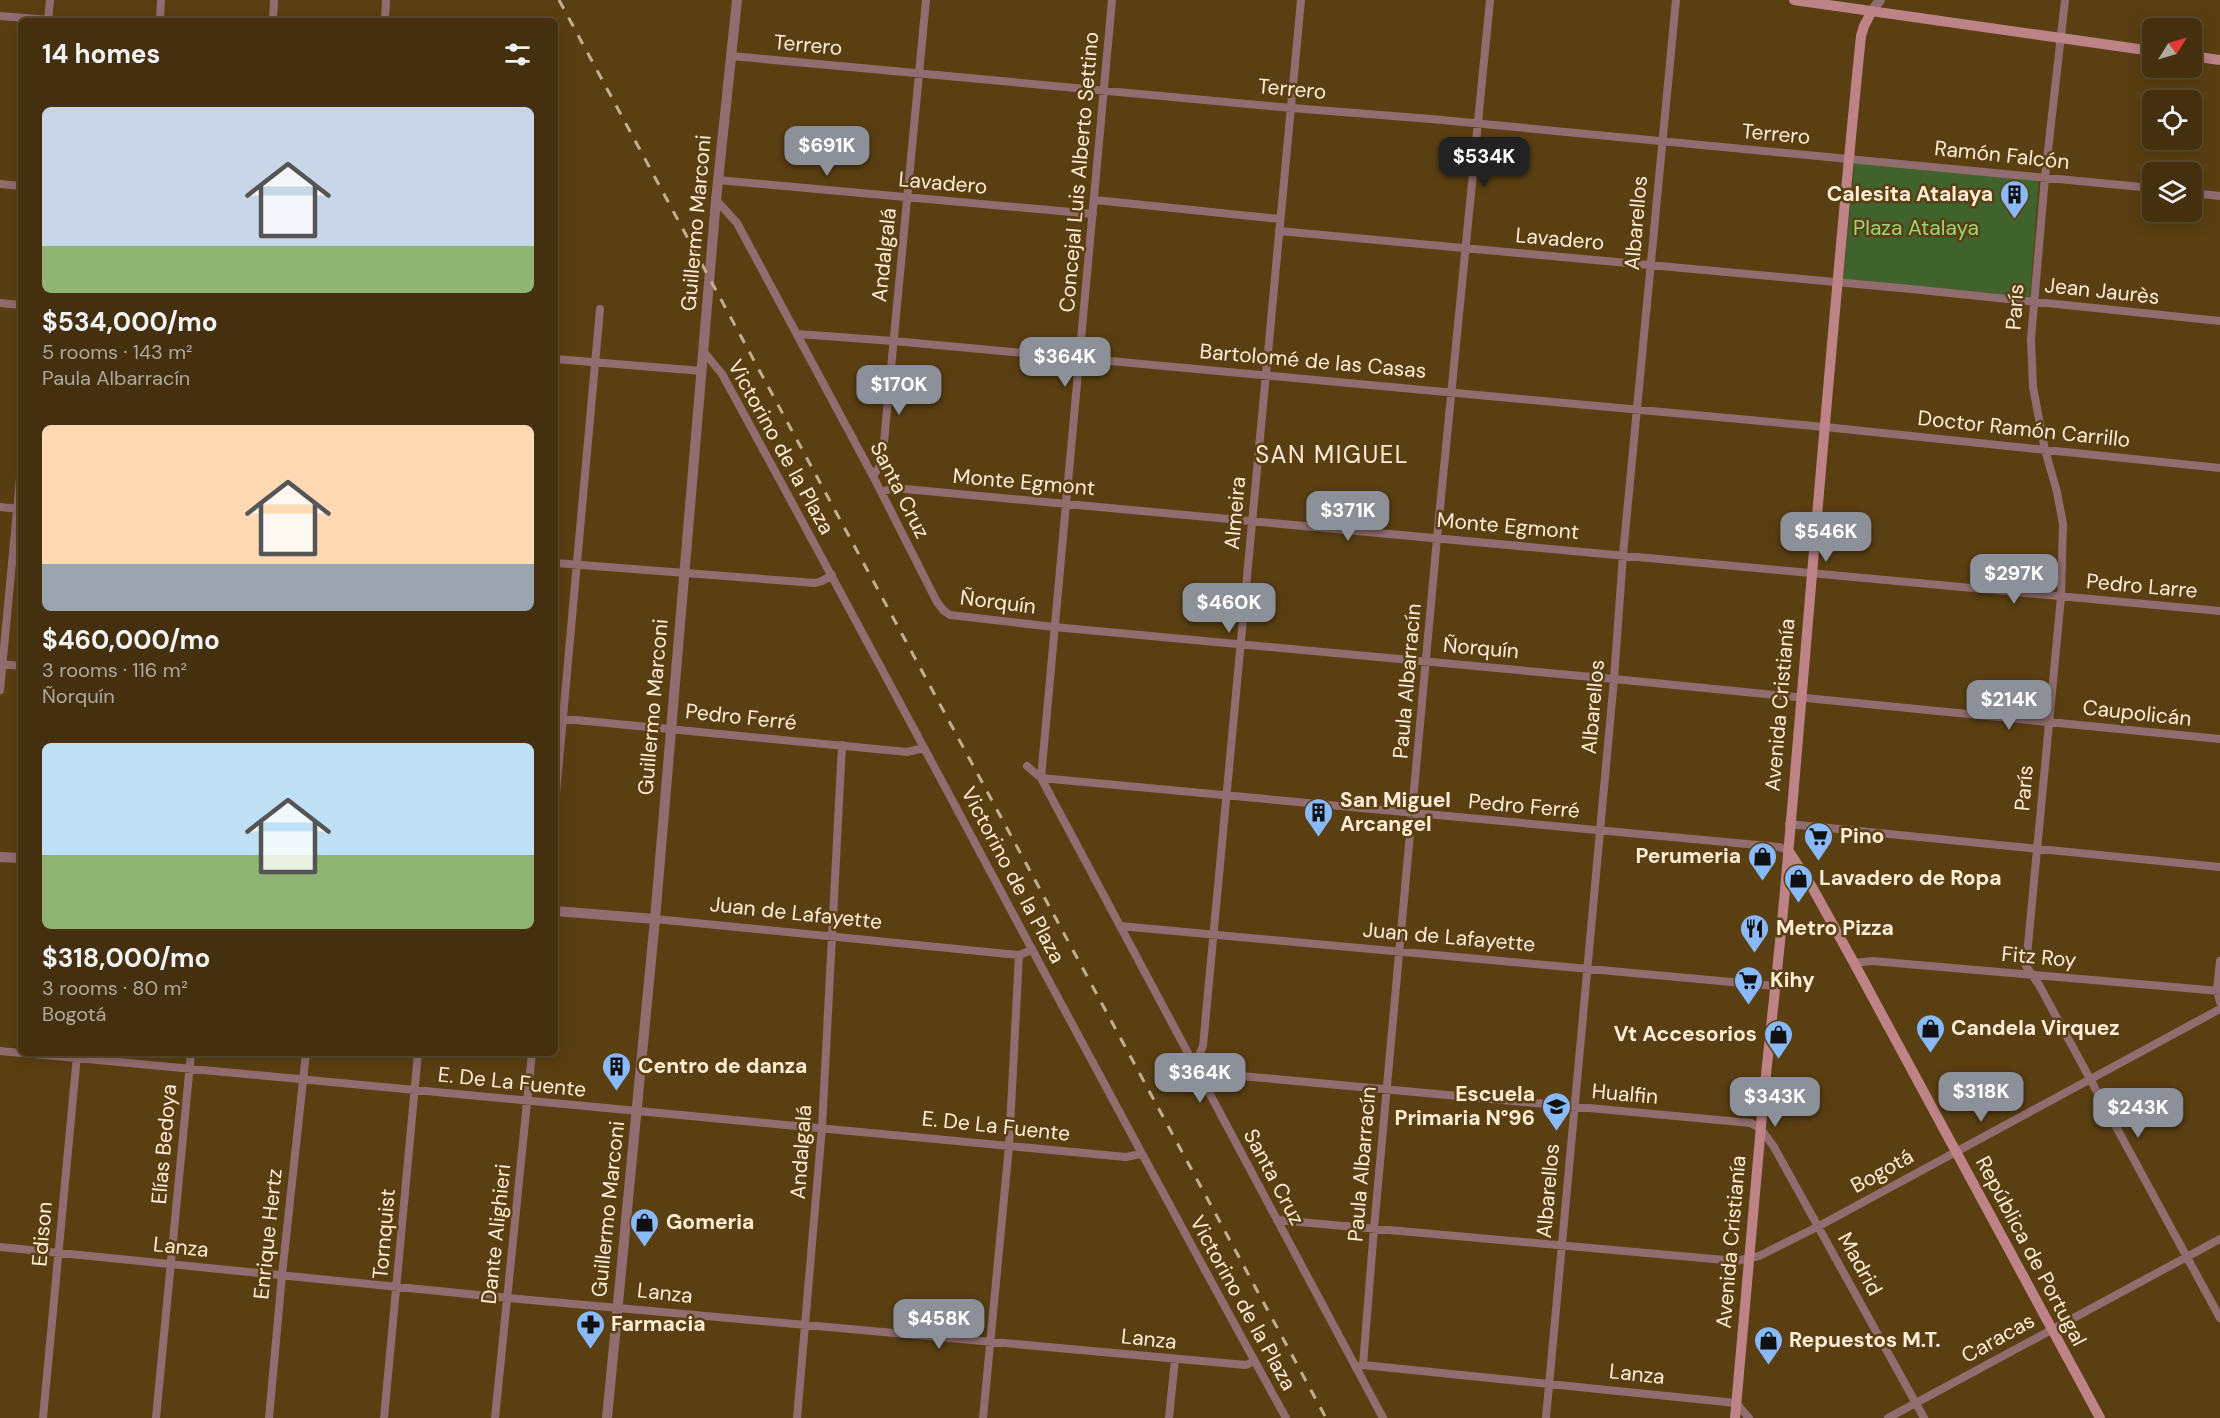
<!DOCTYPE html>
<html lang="en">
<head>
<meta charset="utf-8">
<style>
	body { margin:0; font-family:"DM Sans",sans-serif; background:#4e3b1c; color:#f1f3f6; height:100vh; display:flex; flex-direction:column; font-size:22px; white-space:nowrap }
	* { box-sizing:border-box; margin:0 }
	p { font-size:20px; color:#afa99e }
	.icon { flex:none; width:33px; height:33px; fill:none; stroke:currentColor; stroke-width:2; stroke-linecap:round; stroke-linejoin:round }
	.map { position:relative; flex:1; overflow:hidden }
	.side { position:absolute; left:18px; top:18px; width:540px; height:1038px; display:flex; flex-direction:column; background:#442f0e; border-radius:9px; box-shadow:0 3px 15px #0003,0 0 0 2px #5c4a2e }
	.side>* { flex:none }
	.needle { width:39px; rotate:53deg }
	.fabs { position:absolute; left:2142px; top:18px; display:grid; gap:12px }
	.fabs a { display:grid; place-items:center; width:60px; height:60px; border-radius:9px; background:#442f0e; box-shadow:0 3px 15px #0003,0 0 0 2px #5c4a2e; font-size:30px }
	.price { position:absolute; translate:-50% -51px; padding:0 14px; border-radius:12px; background:#8c9099; color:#fff; font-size:20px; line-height:39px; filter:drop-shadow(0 2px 3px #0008) }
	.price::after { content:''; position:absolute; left:50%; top:36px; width:18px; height:14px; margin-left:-9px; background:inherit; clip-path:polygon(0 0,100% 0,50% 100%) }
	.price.selected { background:#222; color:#fff }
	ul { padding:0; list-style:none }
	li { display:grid; align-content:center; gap:12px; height:318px; padding:0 24px }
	li span { display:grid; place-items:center; height:186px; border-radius:9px; color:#555 }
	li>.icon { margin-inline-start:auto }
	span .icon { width:108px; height:108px; fill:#fffc; stroke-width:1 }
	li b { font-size:26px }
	h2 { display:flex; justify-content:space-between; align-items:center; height:72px; padding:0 24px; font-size:26px }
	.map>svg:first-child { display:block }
	.green { fill:#40622d }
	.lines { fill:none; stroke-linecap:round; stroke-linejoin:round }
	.minor { stroke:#926d6f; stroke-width:8 }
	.tertiary { stroke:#926d6f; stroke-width:10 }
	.secondary { stroke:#bd8386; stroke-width:10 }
	.rail { stroke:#c3ae8f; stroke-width:3; stroke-dasharray:10 10; stroke-linecap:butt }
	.labels { text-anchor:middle; stroke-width:5; stroke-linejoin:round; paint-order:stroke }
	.street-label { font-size:21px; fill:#ffeed7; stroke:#5a3f12 }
	.poi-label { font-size:21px; font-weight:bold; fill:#ffeed7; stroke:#5a3f12; text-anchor:start }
	.park-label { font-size:21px; fill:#9ad67b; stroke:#5a3f12 }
	.quarter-label { font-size:24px; letter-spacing:1.5px; fill:#ffeed7; stroke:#5a3f12 }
</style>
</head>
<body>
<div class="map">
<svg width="2220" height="1418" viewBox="0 0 2220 1418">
	<rect width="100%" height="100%" fill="#5a3f12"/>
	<!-- green -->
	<path class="green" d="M 1855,160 L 2039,178 L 2030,297 L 1911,289 L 1843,281 Z"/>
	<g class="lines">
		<!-- minor -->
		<path class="minor" d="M 2065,0 L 2045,177 L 2031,339 L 2033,387 L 2045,450 L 2057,492 L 2063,524 L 2061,597 L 2026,966 L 2039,985 L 2220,1318
			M 0,16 L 62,21
			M 48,21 L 50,0
			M 160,21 L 161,0
			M 273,21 L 274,0
			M 385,21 L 386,0
			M 731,56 L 1292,108 L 1431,119 L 2152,188
			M 718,180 L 1093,214
			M 0,184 L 21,186
			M 2192,193 L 2220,196
			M 716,200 L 737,223 L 873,476 L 937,602 L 944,611 L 950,615 L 1054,627 L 1614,679 L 2220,739
			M 1095,200 L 1280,219
			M 1279,231 L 1911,289 L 2220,321
			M 0,303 L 21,305
			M 798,334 L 893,341 L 1825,427 L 2220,468
			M 704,352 L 722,374 C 912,721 1095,1072 1286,1418
			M 555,359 L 702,371
			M 873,476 L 882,463 L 926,0
			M 881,492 L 894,488 L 2220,611
			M 0,507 L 21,509
			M 555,563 L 815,583 L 822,581 L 832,575
			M 0,664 L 21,666
			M 0,690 L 21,468
			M 555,718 L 907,752 L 924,748
			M 1027,766 L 1041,778 L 1383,1418
			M 1041,778 L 1112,0
			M 1041,778 L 1779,847 L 1788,850
			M 555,805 L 600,309
			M 1789,824 L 2220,867
			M 655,919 L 1019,955 L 1032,950
			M 1120,926 L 1775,986
			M 2220,961 L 2217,990 L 2220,1002
			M 1854,963 L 1872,961 L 2220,991
			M 0,1051 L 21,1053
			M 23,1053 L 1126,1157 L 1141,1154
			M 1191,1060 L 1199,1055 L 1203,1046 L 1301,0
			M 1198,1072 L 1751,1123 L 1761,1129 L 1774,1147 L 1924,1418
			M 1277,1220 L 1736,1261 L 1759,1256 L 1819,1226 L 2220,1009
			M 0,1247 L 508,1298 L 1246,1365 L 1254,1361
			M 1363,1365 L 1374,1228 L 1437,538 L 1490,0
			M 1360,1366 L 1363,1365 L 1736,1403 L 1749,1418
			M 43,1418 L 77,1055
			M 156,1418 L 191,1053
			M 269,1418 L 282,1275 L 306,1053
			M 384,1418 L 418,1053
			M 495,1418 L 532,1053
			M 797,1418 L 822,1127 L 842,745
			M 983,1418 L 1009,1146 L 1019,955
			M 1169,1418 L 1175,1359
			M 1546,1418 L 1614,679 L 1623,555 L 1676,0
			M 1888,1418 L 2220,1239"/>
		<!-- tertiary -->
		<path class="tertiary" d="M 1872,11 L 1880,0
			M 0,857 L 21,858
			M 555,911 L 655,919
			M 607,1418 L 655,919 L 716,200 L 737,0"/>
		<!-- secondary -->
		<path class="secondary" d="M 1794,0 L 2152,51
			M 2192,56 L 2220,60
			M 1788,850 L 1812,887 L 1854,963 L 2100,1418
			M 1735,1418 C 1744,1321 1752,1223 1761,1126 C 1768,1048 1778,969 1785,890 C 1810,605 1832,320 1861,36 L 1864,26 L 1872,11"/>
		<!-- rail -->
		<path class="rail" d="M 559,0 L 1326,1418"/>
	</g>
	<!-- icons -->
	<defs>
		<symbol id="building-pin" viewBox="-11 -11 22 30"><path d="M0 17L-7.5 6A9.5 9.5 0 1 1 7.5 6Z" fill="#89bafc" stroke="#5a3f12"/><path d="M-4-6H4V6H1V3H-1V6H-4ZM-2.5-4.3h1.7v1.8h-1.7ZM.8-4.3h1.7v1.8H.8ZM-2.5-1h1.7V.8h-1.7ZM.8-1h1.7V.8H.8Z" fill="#111"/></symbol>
		<symbol id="supermarket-pin" viewBox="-11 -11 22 30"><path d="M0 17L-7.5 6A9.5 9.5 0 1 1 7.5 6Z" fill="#89bafc" stroke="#5a3f12"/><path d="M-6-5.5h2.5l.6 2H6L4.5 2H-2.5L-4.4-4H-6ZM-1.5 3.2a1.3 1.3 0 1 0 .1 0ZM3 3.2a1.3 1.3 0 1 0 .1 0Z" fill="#111"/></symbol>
		<symbol id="shop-pin" viewBox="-11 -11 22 30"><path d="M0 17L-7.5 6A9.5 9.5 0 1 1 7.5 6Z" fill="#89bafc" stroke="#5a3f12"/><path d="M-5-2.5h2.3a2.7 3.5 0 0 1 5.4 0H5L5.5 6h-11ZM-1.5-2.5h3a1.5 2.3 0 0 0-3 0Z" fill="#111"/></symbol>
		<symbol id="restaurant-pin" viewBox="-11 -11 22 30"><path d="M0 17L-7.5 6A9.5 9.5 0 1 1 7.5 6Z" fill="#89bafc" stroke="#5a3f12"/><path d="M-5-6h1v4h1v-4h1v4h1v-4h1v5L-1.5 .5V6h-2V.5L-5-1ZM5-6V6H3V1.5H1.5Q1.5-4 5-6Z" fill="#111"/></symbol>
		<symbol id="school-pin" viewBox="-11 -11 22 30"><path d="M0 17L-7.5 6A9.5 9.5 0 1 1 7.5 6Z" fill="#89bafc" stroke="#5a3f12"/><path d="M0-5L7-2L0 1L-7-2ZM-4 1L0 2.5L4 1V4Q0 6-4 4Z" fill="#111"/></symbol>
		<symbol id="pharmacy-pin" viewBox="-11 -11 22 30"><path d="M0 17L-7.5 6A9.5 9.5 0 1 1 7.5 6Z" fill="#89bafc" stroke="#5a3f12"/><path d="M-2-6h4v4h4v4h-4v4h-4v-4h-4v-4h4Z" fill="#111"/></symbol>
	</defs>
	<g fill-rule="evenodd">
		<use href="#building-pin" x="1998" y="178" width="33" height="45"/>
		<use href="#building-pin" x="1302" y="796" width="33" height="45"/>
		<use href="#supermarket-pin" x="1802" y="820" width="33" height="45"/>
		<use href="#shop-pin" x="1746" y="840" width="33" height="45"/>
		<use href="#shop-pin" x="1782" y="862" width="33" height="45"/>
		<use href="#restaurant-pin" x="1738" y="912" width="33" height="45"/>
		<use href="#supermarket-pin" x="1732" y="964" width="33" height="45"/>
		<use href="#shop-pin" x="1914" y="1012" width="33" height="45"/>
		<use href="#shop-pin" x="1762" y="1018" width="33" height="45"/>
		<use href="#building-pin" x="600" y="1050" width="33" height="45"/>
		<use href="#school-pin" x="1540" y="1090" width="33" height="45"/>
		<use href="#shop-pin" x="628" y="1206" width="33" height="45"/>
		<use href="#pharmacy-pin" x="574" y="1308" width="33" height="45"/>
		<use href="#shop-pin" x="1752" y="1324" width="33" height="45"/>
	</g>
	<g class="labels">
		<!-- street labels -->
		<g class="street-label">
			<text transform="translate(808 45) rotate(5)" y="7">Terrero</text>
			<text transform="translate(1292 89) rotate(5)" y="7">Terrero</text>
			<text transform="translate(1776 134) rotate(5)" y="7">Terrero</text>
			<text transform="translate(2002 155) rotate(6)" y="7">Ramón Falcón</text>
			<text transform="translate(1079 172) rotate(-85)" y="7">Concejal Luis Alberto Settino</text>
			<text transform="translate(943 183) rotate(5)" y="7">Lavadero</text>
			<text transform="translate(696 223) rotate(-85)" y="7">Guillermo Marconi</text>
			<text transform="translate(1636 223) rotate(-85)" y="7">Albarellos</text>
			<text transform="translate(1560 239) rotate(5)" y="7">Lavadero</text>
			<text transform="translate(884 255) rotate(-84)" y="7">Andalgalá</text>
			<text transform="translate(2102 291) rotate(6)" y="7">Jean Jaurès</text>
			<text transform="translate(2015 307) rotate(-86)" y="7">París</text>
			<text transform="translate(1313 361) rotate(5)" y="7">Bartolomé de las Casas</text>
			<text transform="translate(2024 429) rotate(6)" y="7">Doctor Ramón Carrillo</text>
			<text transform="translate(781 447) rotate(61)" y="7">Victorino de la Plaza</text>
			<text transform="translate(1024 482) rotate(5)" y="7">Monte Egmont</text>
			<text transform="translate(900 490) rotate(63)" y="7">Santa Cruz</text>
			<text transform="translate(1235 513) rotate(-85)" y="7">Almeira</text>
			<text transform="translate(1508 526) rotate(5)" y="7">Monte Egmont</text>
			<text transform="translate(2142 586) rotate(5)" y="7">Pedro Larre</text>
			<text transform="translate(998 602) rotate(7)" y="7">Ñorquín</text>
			<text transform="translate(1481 648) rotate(5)" y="7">Ñorquín</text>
			<text transform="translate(1407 681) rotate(-85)" y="7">Paula Albarracín</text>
			<text transform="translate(1780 705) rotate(-85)" y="7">Avenida Cristianía</text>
			<text transform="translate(653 707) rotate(-85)" y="7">Guillermo Marconi</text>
			<text transform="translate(1593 707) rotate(-85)" y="7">Albarellos</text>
			<text transform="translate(2137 713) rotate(6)" y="7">Caupolicán</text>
			<text transform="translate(741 717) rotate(6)" y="7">Pedro Ferré</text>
			<text transform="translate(2024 788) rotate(-85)" y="7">París</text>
			<text transform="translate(1524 806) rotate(5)" y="7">Pedro Ferré</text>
			<text transform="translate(1013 875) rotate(62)" y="7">Victorino de la Plaza</text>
			<text transform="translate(796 913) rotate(6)" y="7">Juan de Lafayette</text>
			<text transform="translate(1449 937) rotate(5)" y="7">Juan de Lafayette</text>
			<text transform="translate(2039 957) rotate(5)" y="7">Fitz Roy</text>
			<text transform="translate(512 1082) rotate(6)" y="7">E. De La Fuente</text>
			<text transform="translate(1625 1094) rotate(5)" y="7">Hualfin</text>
			<text transform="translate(996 1126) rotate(6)" y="7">E. De La Fuente</text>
			<text transform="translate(164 1144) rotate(-85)" y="7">Elías Bedoya</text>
			<text transform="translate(801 1152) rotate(-86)" y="7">Andalgalá</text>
			<text transform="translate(1362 1164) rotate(-85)" y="7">Paula Albarracín</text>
			<text transform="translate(1882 1171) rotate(-29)" y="7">Bogotá</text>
			<text transform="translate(1274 1177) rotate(62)" y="7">Santa Cruz</text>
			<text transform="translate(1548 1191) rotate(-85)" y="7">Albarellos</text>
			<text transform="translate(608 1209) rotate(-84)" y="7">Guillermo Marconi</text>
			<text transform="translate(42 1234) rotate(-85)" y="7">Edison</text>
			<text transform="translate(268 1234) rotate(-84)" y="7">Enrique Hertz</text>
			<text transform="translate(384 1234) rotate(-85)" y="7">Tornquist</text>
			<text transform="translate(496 1234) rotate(-84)" y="7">Dante Alighieri</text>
			<text transform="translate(1731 1242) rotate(-85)" y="7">Avenida Cristianía</text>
			<text transform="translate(181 1247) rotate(6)" y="7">Lanza</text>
			<text transform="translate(2031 1251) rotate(62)" y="7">República de Portugal</text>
			<text transform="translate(1860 1264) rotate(61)" y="7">Madrid</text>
			<text transform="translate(665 1293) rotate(6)" y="7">Lanza</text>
			<text transform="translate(1243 1303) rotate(61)" y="7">Victorino de la Plaza</text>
			<text transform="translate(1998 1338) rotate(-29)" y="7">Caracas</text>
			<text transform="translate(1149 1339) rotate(6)" y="7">Lanza</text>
			<text transform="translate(1637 1374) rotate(6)" y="7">Lanza</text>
		</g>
		<!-- poi labels -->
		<g class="poi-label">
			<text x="1993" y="201" text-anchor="end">Calesita Atalaya</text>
			<text x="1340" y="807">San Miguel<tspan x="1340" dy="24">Arcangel</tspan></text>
			<text x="1840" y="843">Pino</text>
			<text x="1741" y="863" text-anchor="end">Perumeria</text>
			<text x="1819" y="885">Lavadero de Ropa</text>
			<text x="1776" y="935">Metro Pizza</text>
			<text x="1770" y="987">Kihy</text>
			<text x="1951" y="1035">Candela Virquez</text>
			<text x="1757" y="1041" text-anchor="end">Vt Accesorios</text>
			<text x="638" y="1073">Centro de danza</text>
			<text x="1535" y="1101" text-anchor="end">Escuela<tspan x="1535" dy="24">Primaria N°96</tspan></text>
			<text x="666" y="1229">Gomeria</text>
			<text x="611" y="1331">Farmacia</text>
			<text x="1789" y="1347">Repuestos M.T.</text>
		</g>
		<!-- park labels -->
		<g class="park-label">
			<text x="1916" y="235">Plaza Atalaya</text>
		</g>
		<!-- quarter labels -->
		<g class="quarter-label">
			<text x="1332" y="463">SAN MIGUEL</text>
		</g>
	</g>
</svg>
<div class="fabs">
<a><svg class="needle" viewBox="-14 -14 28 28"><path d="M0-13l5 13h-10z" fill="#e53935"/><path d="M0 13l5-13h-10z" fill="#afa99e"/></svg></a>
<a><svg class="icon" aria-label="locate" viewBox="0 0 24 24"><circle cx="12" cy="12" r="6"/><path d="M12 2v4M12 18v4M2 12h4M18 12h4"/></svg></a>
<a><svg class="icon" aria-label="layers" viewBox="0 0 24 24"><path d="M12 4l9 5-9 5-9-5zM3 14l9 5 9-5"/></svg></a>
</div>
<b class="price" style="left:827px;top:177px">$691K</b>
<b class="price selected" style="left:1484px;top:188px">$534K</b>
<b class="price" style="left:1065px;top:388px">$364K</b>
<b class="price" style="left:899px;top:416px">$170K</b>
<b class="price" style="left:1348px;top:542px">$371K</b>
<b class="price" style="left:1826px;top:563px">$546K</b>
<b class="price" style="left:2014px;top:605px">$297K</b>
<b class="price" style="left:1229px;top:634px">$460K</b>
<b class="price" style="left:2009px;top:731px">$214K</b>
<b class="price" style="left:1200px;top:1104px">$364K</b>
<b class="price" style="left:1981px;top:1123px">$318K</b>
<b class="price" style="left:1775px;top:1128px">$343K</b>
<b class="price" style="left:2138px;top:1139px">$243K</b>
<b class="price" style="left:939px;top:1350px">$458K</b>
<section class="side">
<h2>14 homes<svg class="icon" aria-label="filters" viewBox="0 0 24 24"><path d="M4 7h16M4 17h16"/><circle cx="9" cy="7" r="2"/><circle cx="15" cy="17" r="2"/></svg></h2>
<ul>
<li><span style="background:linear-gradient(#c9d6e8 75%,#8fb573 0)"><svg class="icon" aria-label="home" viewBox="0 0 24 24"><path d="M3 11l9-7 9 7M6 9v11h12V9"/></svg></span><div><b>$534,000/mo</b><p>5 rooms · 143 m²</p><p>Paula Albarracín</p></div></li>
<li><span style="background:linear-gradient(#ffd9b3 75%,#9aa5b1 0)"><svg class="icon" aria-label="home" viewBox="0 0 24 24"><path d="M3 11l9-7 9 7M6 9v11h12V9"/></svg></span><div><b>$460,000/mo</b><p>3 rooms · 116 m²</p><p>Ñorquín</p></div></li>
<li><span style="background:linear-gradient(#bfe0f5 60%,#8fb573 0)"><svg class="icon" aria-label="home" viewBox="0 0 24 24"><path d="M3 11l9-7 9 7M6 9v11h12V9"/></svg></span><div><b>$318,000/mo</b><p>3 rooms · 80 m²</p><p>Bogotá</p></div></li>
</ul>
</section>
</div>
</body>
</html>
